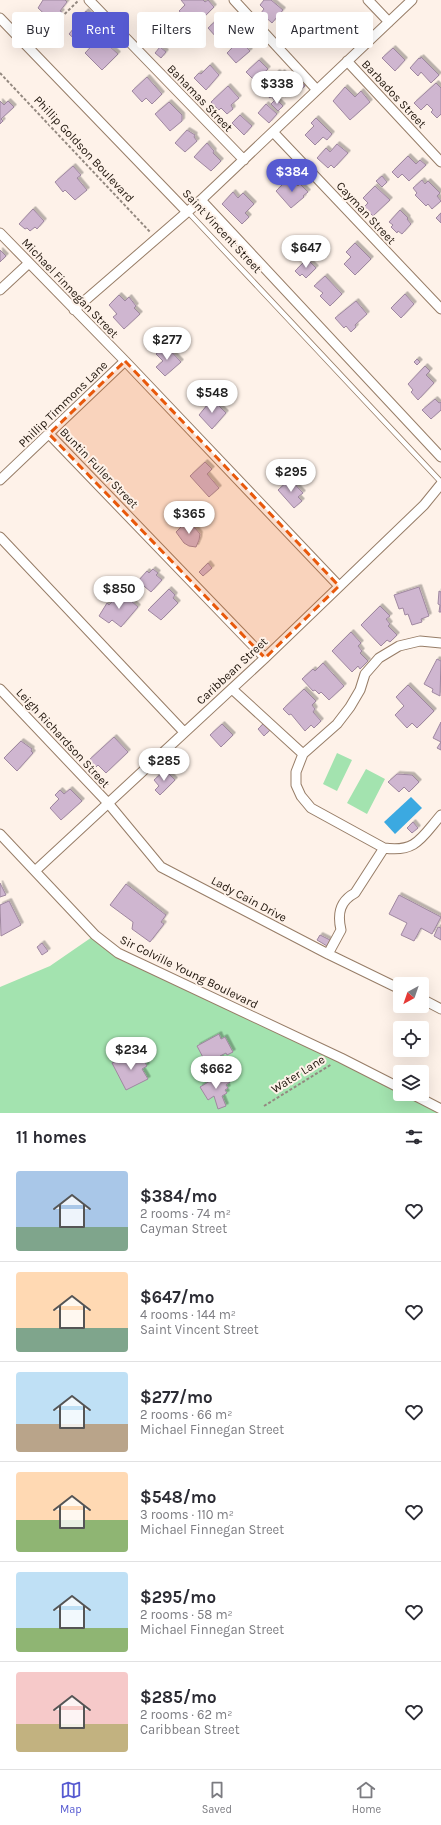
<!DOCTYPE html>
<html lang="en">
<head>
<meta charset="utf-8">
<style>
	body { margin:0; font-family:Karla,sans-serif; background:#f7f7f7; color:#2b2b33; height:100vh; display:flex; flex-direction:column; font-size:15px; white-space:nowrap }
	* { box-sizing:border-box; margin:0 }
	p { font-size:13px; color:#7c7c81 }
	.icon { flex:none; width:22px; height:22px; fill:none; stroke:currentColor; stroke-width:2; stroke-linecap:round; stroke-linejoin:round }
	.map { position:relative; height:1113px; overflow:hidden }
	.side { display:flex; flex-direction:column; background:#fff; flex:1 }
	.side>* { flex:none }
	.top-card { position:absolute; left:12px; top:12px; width:417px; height:36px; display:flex; gap:8px }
	.needle { width:26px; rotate:220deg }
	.fabs { position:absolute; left:393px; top:977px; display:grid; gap:8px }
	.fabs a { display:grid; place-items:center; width:36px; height:36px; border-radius:4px; background:#fff; box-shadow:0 4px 16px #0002; font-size:20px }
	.price { position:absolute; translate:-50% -34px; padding:0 9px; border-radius:14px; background:#fff; color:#222; font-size:13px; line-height:26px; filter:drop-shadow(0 1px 2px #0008) }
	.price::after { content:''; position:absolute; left:50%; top:24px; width:12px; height:9px; margin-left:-6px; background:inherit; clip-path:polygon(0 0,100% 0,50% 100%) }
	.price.on { background:#565ad1; color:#fff }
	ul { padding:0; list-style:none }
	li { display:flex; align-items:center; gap:12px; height:100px; padding:0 16px }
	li+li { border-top:1px solid #e1e1e2 }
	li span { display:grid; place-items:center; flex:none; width:112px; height:80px; border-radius:4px; color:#555 }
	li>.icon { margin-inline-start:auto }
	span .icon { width:48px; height:48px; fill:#fffc; stroke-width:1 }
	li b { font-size:17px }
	h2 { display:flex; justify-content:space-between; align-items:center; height:48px; padding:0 16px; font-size:17px }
	.chip { padding:0 14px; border-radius:4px; background:#fff; box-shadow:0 4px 16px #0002; font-size:14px; line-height:36px }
	.chip.on { background:#565ad1; color:#fff }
	.dock { display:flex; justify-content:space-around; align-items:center; height:56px; border-top:1px solid #e1e1e2; background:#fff; font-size:11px; color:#7c7c81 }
	.dock a { display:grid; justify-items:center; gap:2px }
	.dock .on { color:#565ad1 }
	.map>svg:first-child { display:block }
	.green { fill:#a3e3af }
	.water { fill:#3ba9e1 }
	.building { fill:#cfb6d0; stroke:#9f87a0; filter:url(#shadow) }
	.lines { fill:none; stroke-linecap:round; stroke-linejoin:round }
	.lane-casing { stroke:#977d67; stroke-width:6 }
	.street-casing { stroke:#977d67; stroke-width:11 }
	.path { stroke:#948980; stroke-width:2; stroke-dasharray:3 2; stroke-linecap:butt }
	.lane { stroke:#fff; stroke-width:4.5 }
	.street { stroke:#fff; stroke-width:9 }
	.marked { fill:#e8590c; fill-opacity:0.2; stroke:#e8590c; stroke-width:3; stroke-dasharray:8 5; stroke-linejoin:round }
	.labels { text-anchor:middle; stroke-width:4; stroke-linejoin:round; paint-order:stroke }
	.street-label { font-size:12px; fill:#1f150c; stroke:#fef2e9 }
</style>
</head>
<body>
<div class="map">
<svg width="441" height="1113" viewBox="0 0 441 1113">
	<defs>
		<filter id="shadow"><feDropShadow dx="2.5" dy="-2.5" stdDeviation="0" flood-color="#0004"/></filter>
	</defs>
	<rect width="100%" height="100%" fill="#fef2e9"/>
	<!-- green -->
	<path class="green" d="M 337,753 L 352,760 L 337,791 L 323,784 Z
		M 366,769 L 385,779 L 367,814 L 347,803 Z
		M 95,935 L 118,953 L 400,1089 L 400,1094 L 409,1094 L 441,1113 L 0,1113 L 0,987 L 50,966 Z"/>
	<!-- water -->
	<path class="water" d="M 411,797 L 422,808 L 395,834 L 384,822 Z"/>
	<!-- building -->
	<path class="building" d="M 43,0 L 65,0 L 67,2 L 60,11 L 62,12 L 53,22 L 38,8 Z
		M 181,0 L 203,0 L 205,2 L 208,0 L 214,7 L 191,30 L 181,21 L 186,17 L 179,11 L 185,5 Z
		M 264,0 L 271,0 L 283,10 L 272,23 L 261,13 L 264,9 L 260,5 Z
		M 86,11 L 98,23 L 91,31 L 78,19 Z
		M 221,16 L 230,26 L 217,38 L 208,28 Z
		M 79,22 L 89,31 L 87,33 L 89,35 L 85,40 L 83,39 L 79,43 L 69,34 Z
		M 103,34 L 111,42 L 108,45 L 118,54 L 102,70 L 85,53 Z
		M 235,35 L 250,51 L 236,63 L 227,53 L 234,46 L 229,41 Z
		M 160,47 L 166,52 L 161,58 L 155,53 Z
		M 393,48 L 405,60 L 395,71 L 382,58 Z
		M 421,57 L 439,75 L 431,83 L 421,72 L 418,76 L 410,68 L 419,58 L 420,59 Z
		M 259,60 L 268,69 L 255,81 L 246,72 Z
		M 210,65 L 219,75 L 206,90 L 194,78 L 199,73 L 201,74 Z
		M 277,72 L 280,74 L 282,72 L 293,83 L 298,78 L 305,86 L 295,95 L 291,92 L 285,97 L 283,94 L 278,99 L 276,98 L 274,100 L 271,96 L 270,98 L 262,91 L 266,87 L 264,85 Z
		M 147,77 L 162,94 L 152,104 L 146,98 L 142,102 L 132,91 Z
		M 436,83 L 441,88 L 441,114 L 437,118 L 431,112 L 433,110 L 427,104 L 421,110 L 414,103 Z
		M 228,86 L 239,98 L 231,105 L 233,109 L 227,114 L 221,108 L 219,110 L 211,102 Z
		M 345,87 L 355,97 L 361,91 L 370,102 L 350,120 L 333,101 Z
		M 276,99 L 283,106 L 278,111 L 271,104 Z
		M 0,101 L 4,105 L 8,101 L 14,107 L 1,119 L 3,121 L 0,124 Z
		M 169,102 L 182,115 L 182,121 L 170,131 L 155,114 Z
		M 266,104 L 277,114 L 269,123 L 258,113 Z
		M 240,115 L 252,126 L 244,135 L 232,123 Z
		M 316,118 L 332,134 L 327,140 L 323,137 L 315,145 L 305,135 L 314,126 L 311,123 Z
		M 187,130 L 195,135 L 194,137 L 197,141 L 185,152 L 175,143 Z
		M 207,143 L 214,151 L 213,153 L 221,161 L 211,171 L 194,157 Z
		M 337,144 L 348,153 L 334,168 L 331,165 L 328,168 L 317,158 L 326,148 L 330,152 Z
		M 408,156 L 416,164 L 420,160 L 426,165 L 409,181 L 402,174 L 398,178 L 392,172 Z
		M 73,166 L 81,175 L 77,178 L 87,190 L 75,200 L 65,190 L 63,192 L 55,182 Z
		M 382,176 L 387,182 L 382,187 L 376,181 Z
		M 289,178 L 298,186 L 300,184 L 308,192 L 303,196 L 304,197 L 291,208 L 276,191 Z
		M 422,180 L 425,184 L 428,181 L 440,193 L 437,196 L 441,201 L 432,209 L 428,204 L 426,206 L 415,195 L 417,193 L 413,188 Z
		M 375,186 L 390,200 L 373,216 L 364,207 L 368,203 L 363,198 Z
		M 233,192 L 238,198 L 243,193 L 254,204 L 245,213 L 249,217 L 242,224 L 222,204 Z
		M 33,209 L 44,221 L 37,229 L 35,227 L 30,231 L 27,228 L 25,229 L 19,224 Z
		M 400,210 L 408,218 L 407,219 L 411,224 L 402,234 L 398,231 L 397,233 L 391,227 L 393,225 L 389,222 Z
		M 441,213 L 441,223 L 436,218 Z
		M 355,243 L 371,259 L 355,275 L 344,264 L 351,257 L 346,252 Z
		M 0,250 L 6,256 L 0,262 Z
		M 307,259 L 316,268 L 306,278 L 302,274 L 300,276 L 295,271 Z
		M 325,276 L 342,294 L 330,306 L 320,296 L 323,293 L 314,286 Z
		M 405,294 L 414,304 L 401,318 L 391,308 Z
		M 119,295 L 125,301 L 129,297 L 136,306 L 134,308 L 140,314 L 124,329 L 113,317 L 117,314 L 109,305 Z
		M 356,301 L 367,314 L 355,325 L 356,327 L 351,332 L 346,326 L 344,328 L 335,318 Z
		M 166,346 L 181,362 L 165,376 L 156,367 L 163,361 L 156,354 Z
		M 417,359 L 420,362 L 417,365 L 414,362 Z
		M 425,366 L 430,371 L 426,375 L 434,383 L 418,400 L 411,392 L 413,390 L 408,384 Z
		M 212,399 L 226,413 L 212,429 L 199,415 Z
		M 435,399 L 439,403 L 441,402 L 441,410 L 431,419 L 422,410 Z
		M 205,462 L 212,469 L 207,474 L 219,488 L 209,497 L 190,476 Z
		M 290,479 L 303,493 L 298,497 L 302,501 L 294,508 L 278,490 Z
		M 185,523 L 188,526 L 195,528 L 200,534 L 199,540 L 196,547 L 189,546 L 184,543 L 176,532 Z
		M 208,563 L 212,568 L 203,576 L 199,572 Z
		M 153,569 L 158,573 L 156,575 L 162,580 L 151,592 L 138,581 L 147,571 L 149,573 Z
		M 419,587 L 429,616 L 421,619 L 422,622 L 412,625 L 408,614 L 405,615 L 403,608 L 399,609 L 394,595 Z
		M 169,589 L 175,595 L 173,598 L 178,603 L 161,620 L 148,610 Z
		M 439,591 L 441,592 L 441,612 L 439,612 L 440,605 L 438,604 Z
		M 121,592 L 138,607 L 121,627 L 112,620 L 109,623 L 99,616 L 107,603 L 109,605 Z
		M 380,606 L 390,616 L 386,619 L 390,624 L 388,626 L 397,635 L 390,642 L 387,640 L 381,646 L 361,625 Z
		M 351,632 L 361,643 L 358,646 L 362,651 L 360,653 L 368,661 L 360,669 L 358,666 L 352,672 L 332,651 Z
		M 437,659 L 441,661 L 440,696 L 432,692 L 433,689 L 424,684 Z
		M 323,663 L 344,686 L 329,700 L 321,692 L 319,694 L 315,690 L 313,691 L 302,679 L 313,669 L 315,671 Z
		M 408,685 L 434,711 L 417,728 L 412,723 L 407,728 L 395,715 L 404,706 L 396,697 Z
		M 304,689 L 316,701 L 312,705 L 315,709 L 313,712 L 321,721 L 314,728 L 311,725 L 305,731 L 291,714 L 289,715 L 283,709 Z
		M 441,722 L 441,750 L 437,748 L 441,742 L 433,738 Z
		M 264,723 L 271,729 L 264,736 L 258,729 Z
		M 222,724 L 233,735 L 221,747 L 210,735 Z
		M 114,737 L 128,752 L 106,773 L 98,765 L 96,767 L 89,760 Z
		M 21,741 L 32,749 L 31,751 L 33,753 L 17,771 L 4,758 Z
		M 165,770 L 175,780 L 160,795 L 155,790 L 159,786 L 154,780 Z
		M 397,774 L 412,775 L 419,782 L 409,792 L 404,787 L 399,792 L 388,782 Z
		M 70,789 L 82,801 L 61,820 L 50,808 L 59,799 L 55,795 L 60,790 L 64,794 Z
		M 413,822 L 418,828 L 412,833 L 407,828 Z
		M 0,883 L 6,895 L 0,897 Z
		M 126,884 L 166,915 L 161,922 L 164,924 L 150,942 L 132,929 L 133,922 L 110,905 Z
		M 399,895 L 441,917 L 432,934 L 421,928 L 414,941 L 401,935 L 407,923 L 389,914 Z
		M 9,901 L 21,925 L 1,936 L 0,905 Z
		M 438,927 L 441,928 L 441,940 L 434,936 Z
		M 320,935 L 330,940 L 327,946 L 317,940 Z
		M 42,943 L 48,951 L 42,955 L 37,947 Z
		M 219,1034 L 221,1039 L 225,1037 L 233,1052 L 227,1055 L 226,1053 L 220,1056 L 221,1058 L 207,1065 L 197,1046 Z
		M 133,1053 L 138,1062 L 143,1059 L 147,1066 L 142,1069 L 148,1079 L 126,1090 L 112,1063 Z
		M 220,1075 L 222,1079 L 226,1076 L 230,1082 L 226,1085 L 228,1088 L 225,1090 L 227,1093 L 222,1096 L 226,1106 L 218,1109 L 214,1096 L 208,1100 L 200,1087 Z"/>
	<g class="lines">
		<defs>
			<path id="lane" d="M 188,212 L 441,482"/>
			<path id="street" d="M 89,0 L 244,160
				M 234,0 L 317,90
				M 368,0 L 389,22
				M 0,18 L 187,212
				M 347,61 L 441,162
				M 274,133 L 441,309
				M 201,200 L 441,457
				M 0,233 L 125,361 L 339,586
				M 0,290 L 29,263
				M 74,310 L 201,200 L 412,0
				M 49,434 L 265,658
				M 0,480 L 125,361
				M 0,537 L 184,732
				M 441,643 L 420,641 L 399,646 L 379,658 L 365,674 L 360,690 L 350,707 L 337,724 L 303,754 L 296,772 L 296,785 L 301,796 L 311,808 L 384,848 C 416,853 422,837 441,815
				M 0,689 L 108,803 L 161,867 L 328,954 L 400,989
				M 232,689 L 303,754
				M 0,834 L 95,935 L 118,953 L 341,1058 L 400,1088
				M 35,871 L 265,658 L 424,505 L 441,484
				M 328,954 L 341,930 C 337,913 340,901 355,893 L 384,848
				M 422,999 L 441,1009
				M 412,1094 L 441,1109"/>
		</defs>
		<!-- lane casing -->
		<use href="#lane" class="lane-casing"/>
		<!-- street casing -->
		<use href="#street" class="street-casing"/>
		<!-- path -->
		<path class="path" d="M 36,42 L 79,0
			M 0,73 L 151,233
			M 264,1106 L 332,1064"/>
		<!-- lane -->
		<use href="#lane" class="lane"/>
		<!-- street -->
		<use href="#street" class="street"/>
	</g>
	<!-- marked area -->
	<path class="marked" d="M 125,361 L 339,586 L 265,658 L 49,434 Z"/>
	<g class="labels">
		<!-- street labels -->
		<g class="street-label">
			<text transform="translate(394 94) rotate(47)" y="4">Barbados Street</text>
			<text transform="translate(200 98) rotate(46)" y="4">Bahamas Street</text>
			<text transform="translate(84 149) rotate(47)" y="4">Phillip Goldson Boulevard</text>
			<text transform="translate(366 213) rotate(47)" y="4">Cayman Street</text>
			<text transform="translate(222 231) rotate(47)" y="4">Saint Vincent Street</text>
			<text transform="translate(70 288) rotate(46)" y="4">Michael Finnegan Street</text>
			<text transform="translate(63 404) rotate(-44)" y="4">Phillip Timmons Lane</text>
			<text transform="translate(99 468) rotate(46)" y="4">Buntin Fuller Street</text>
			<text transform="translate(232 671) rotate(-43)" y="4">Caribbean Street</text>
			<text transform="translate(63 738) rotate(47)" y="4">Leigh Richardson Street</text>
			<text transform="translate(249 899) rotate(28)" y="4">Lady Cain Drive</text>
			<text transform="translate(189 972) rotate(26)" y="4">Sir Colville Young Boulevard</text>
			<text transform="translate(298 1074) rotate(-32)" y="4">Water Lane</text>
		</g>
	</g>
</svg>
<div class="fabs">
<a><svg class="needle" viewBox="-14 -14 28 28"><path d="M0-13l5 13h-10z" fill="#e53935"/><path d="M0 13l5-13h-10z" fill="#7c7c81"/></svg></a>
<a><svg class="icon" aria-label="locate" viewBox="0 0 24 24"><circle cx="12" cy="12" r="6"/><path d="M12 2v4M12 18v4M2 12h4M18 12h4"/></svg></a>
<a><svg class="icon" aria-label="layers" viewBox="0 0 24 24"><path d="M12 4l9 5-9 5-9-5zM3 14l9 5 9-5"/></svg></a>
</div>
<b class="price" style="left:277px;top:105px">$338</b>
<b class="price on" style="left:292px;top:193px">$384</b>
<b class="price" style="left:306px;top:269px">$647</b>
<b class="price" style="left:167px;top:361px">$277</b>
<b class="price" style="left:212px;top:414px">$548</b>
<b class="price" style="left:291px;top:493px">$295</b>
<b class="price" style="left:189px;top:535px">$365</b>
<b class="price" style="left:119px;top:610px">$850</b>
<b class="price" style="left:164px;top:782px">$285</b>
<b class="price" style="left:131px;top:1071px">$234</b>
<b class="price" style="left:216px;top:1090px">$662</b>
<div class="top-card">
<a class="chip">Buy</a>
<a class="chip on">Rent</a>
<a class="chip">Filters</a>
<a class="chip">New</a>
<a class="chip">Apartment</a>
</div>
</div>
<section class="side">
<h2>11 homes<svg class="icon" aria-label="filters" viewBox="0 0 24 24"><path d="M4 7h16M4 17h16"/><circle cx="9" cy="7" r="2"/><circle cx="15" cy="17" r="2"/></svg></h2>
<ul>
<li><span style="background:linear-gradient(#a9c7e8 70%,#7fa58c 0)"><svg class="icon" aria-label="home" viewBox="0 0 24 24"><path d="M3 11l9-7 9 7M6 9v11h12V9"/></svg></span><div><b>$384/mo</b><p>2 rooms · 74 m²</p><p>Cayman Street</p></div><svg class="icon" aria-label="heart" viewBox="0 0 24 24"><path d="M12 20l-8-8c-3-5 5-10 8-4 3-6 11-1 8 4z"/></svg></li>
<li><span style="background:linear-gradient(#ffd9b3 70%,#7fa58c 0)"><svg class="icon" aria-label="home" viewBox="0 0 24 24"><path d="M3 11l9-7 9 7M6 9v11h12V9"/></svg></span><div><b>$647/mo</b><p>4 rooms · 144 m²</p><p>Saint Vincent Street</p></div><svg class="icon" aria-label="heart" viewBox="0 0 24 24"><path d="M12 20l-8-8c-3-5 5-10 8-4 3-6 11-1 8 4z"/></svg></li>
<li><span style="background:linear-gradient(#bfe0f5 65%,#b9a48a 0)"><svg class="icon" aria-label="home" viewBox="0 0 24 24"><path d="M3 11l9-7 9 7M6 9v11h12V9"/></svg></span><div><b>$277/mo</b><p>2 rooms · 66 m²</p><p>Michael Finnegan Street</p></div><svg class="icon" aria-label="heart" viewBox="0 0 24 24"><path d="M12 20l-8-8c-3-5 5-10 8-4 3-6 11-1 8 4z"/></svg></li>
<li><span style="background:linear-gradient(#ffd9b3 60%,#8fb573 0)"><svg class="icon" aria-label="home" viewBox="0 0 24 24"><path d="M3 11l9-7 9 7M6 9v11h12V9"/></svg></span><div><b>$548/mo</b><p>3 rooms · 110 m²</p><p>Michael Finnegan Street</p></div><svg class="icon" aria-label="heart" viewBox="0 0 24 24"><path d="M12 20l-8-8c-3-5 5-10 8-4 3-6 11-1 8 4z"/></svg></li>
<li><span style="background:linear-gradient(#bfe0f5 70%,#8fb573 0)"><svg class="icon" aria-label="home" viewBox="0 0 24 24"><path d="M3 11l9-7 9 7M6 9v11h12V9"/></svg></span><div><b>$295/mo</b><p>2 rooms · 58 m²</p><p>Michael Finnegan Street</p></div><svg class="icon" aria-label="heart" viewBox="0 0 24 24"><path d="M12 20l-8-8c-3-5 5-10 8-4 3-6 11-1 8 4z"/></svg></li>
<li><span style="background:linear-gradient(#f6c9c9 65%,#c2b280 0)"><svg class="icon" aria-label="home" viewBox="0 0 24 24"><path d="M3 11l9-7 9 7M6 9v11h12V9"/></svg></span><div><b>$285/mo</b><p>2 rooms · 62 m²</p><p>Caribbean Street</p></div><svg class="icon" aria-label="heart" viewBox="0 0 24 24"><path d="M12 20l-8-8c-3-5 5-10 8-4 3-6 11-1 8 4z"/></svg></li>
</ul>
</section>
<nav class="dock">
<a class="on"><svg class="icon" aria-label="map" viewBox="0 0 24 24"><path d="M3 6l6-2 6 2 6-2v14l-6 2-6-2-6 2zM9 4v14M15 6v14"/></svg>Map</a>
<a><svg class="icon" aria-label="saved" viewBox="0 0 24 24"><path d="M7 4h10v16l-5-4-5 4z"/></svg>Saved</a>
<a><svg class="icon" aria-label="home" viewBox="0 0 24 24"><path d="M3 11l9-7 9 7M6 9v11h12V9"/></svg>Home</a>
</nav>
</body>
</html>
